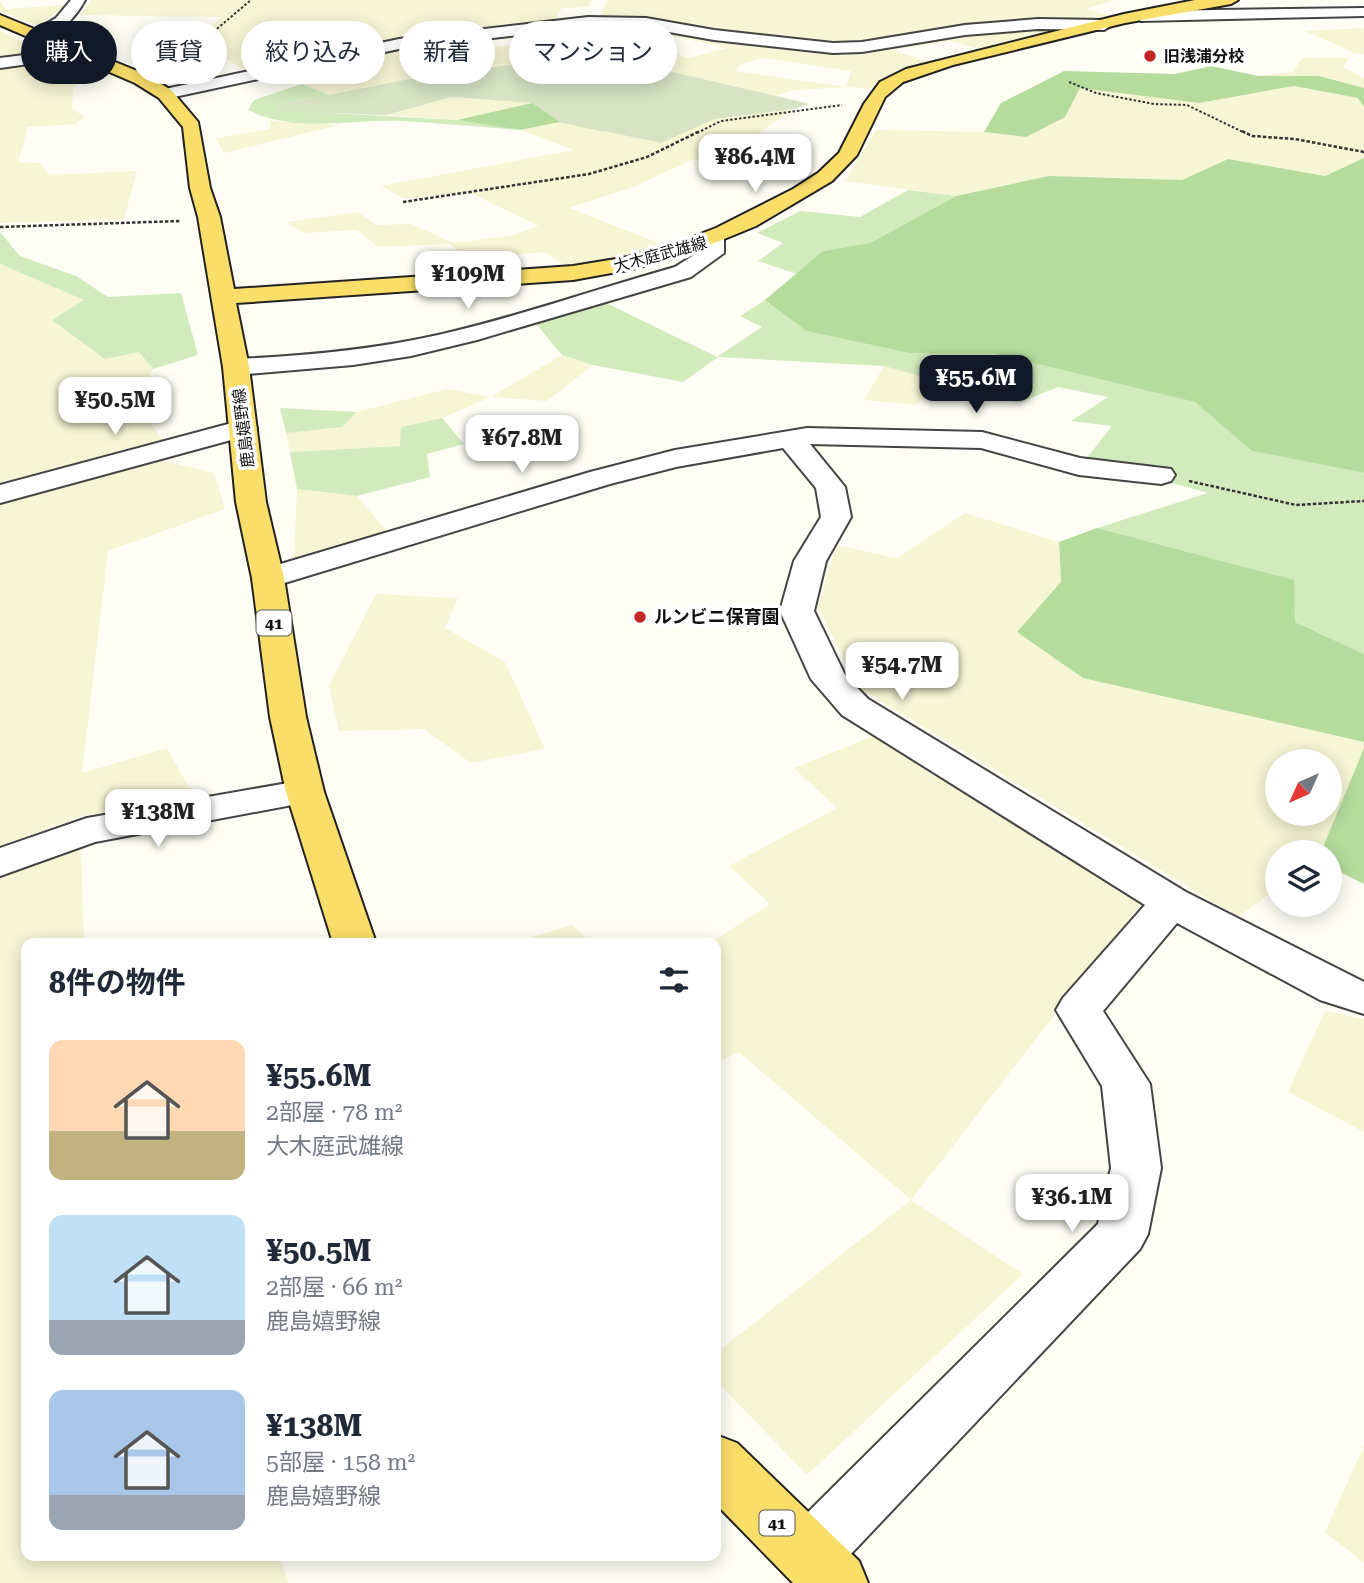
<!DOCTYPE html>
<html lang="ja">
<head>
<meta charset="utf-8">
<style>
	body { margin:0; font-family:"Roboto Serif","Noto Sans JP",serif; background:#f2f2f3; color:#1f2937; height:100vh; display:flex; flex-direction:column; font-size:26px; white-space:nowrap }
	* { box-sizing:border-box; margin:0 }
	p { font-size:23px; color:#747a83 }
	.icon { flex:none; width:38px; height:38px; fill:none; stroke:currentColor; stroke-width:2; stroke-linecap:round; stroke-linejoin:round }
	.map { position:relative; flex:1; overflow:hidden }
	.side { position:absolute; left:21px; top:938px; width:700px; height:623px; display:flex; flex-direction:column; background:#fff; border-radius:14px; box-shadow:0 4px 18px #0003 }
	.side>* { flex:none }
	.guide { position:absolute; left:21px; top:21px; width:700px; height:63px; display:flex; gap:14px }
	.needle { width:46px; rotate:225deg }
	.tools { position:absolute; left:1265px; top:749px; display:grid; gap:14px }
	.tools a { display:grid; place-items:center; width:77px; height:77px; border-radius:50%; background:#fff; box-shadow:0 4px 18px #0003; font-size:35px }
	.price { position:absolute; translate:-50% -60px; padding:0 16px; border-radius:14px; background:#fff; color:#222; font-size:23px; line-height:46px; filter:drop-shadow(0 2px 4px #0008) }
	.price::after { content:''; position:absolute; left:50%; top:42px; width:21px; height:16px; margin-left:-10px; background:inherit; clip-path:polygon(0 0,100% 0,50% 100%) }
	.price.current { background:#111827; color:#fff }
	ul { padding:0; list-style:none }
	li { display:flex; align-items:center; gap:21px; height:175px; padding:0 28px }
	li span { display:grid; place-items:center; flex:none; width:196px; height:140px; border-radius:14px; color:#555 }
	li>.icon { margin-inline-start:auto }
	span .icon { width:84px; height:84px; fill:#fffc; stroke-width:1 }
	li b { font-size:30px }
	h2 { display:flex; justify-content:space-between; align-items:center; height:84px; padding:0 28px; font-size:30px }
	.tag { padding:0 24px; border-radius:32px; background:#fff; box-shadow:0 4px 18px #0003; font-size:24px; line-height:63px }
	.tag.current { background:#111827; color:#fff }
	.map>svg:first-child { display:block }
	.farmland { fill:#f6f5d4; fill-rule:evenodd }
	.green { fill:#d2ebbd }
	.forest { fill:#b5dc9c }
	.cemetery { fill:#d7e3c4 }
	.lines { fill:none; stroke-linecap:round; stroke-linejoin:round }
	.minor-casing { stroke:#444; stroke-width:4 }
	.major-casing { stroke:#222; stroke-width:4 }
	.path-far1 { stroke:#333; stroke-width:2; stroke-dasharray:2.5 2; stroke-linecap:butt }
	.path { stroke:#333; stroke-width:2.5; stroke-dasharray:3.5 2; stroke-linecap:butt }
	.minor { fill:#fff; fill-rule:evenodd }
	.major { fill:#fade6a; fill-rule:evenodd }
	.poi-dot { fill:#c42625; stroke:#fff; stroke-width:2.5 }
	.labels { text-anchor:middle; stroke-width:7; stroke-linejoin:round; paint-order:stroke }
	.far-poi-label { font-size:16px; font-weight:bold; fill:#111; stroke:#fff; text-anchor:start }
	.far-street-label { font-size:16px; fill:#111; stroke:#fff }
	.shield { fill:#fff; stroke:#585858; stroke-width:2 }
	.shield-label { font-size:16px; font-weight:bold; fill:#111 }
	.poi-label { font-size:18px; font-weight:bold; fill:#111; stroke:#fff; text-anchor:start }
</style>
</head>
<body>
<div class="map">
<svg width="1364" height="1583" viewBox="0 0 1364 1583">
	<rect width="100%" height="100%" fill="#fffef5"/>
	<!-- farmland -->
	<path class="farmland" d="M 0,0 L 6,9 L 66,5 L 38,26 L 0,11 Z
		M 89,0 L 592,0 L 589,7 L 562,8 L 554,20 L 379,41 L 246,72 L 229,60 L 145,75 L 134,65 L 201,56 L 190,44 L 222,17 L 79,15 L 91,2 Z
		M 608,0 L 1116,0 L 1085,9 L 1115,17 L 1099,21 L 859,43 L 810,44 L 599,19 Z
		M 601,26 L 660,28 L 813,50 L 1048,26 L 1073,27 L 979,49 L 950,41 L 892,50 L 931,63 L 887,76 L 871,89 L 847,87 L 793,90 L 776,96 L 596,54 L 425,76 L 329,95 L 302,84 L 384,66 L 374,52 L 429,42 L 450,53 L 535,42 L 547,51 L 598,45 ZM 673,36 L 726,48 L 689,58 L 641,45 ZM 764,58 L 851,71 L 851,72 L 846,87 L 735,71 L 740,64 Z
		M 1364,28 L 1364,54 L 1355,53 L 1305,31 Z
		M 0,31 L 54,55 L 0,61 Z
		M 61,58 L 88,72 L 73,88 L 72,108 L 84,117 L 76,124 L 28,127 L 18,162 L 40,163 L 50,175 L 137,171 L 124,219 L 0,223 L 0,66 Z
		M 1302,58 L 1349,58 L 1343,67 L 1364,78 L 1364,88 L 1319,76 L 1258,76 L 1293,72 Z
		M 1294,86 L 1358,98 L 1364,107 L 1364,158 L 1325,176 L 1228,159 L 1182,180 L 1049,176 L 956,196 L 845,181 L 876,130 L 984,132 L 1026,137 L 1065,117 L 1080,88 L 1199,103 Z
		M 452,97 L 532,103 L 457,120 L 386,115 Z
		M 793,109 L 751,138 L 790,144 L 737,168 L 694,159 L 633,187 L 569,208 L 667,246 L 613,259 L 566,266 L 545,252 L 468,259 L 449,244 L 378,247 L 357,230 L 303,233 L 287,222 L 358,212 L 376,225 L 411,224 L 453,243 L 510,236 L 539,226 L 468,192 L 404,199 L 381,186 L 574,150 L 520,130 L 560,122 L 661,143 L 715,119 Z
		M 270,121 L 340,125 L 224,153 L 216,138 L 270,129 Z
		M 0,264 L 85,300 L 52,320 L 139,352 L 153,369 L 136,401 L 164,442 L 0,487 Z
		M 562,355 L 593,365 L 547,401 L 491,397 L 442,418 L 401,427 L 401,446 L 290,452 L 286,433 L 342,427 L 357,412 L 447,389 L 491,397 Z
		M 884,366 L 944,382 L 916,405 L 864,400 Z
		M 157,459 L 214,473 L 225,509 L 108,551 L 82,773 L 167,748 L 193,795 L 81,816 L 0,846 L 0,502 Z
		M 297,489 L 357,496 L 390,535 L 294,559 Z
		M 965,513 L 1059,542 L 1061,582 L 1083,678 L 1364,742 L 1364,748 L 1321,852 L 1278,852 L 1277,889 L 1238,917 L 859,688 L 818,608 L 836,545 L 897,558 ZM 1278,761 L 1330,761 L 1330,814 L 1278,814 Z
		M 376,594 L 458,598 L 445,628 L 505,662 L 545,749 L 471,763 L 424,729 L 339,731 L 329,686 Z
		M 883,732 L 1143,901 L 911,1200 L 1023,1274 L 807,1475 L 716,1381 L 716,1353 L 911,1200 L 739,1052 L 716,1063 L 716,943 L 710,943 L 770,904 L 729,866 L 837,808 L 794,768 Z
		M 81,847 L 84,943 L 26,943 L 26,1556 L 279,1556 L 289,1583 L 0,1583 L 0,878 Z
		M 572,925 L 591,943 L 513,943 Z
		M 1325,1011 L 1364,1019 L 1364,1132 L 1288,1092 Z
		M 1364,1446 L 1364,1563 L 1325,1532 Z"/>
	<!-- green -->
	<path class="green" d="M 302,84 L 329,95 L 277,105 L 277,110 L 457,120 L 520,130 C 480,127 441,123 401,121 C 349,119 298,134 248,110 L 254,100 Z
		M 908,190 L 956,196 L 870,243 L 823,251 L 797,274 L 758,261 L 783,243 L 757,233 L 800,211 L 860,217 Z
		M 0,232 L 20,256 L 76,276 L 108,297 L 181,293 L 198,355 L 153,369 L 139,352 L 105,359 L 52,320 L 84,300 L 0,264 Z
		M 596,298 L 717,357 L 762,327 L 740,316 L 765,300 L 806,331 L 909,353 L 991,353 L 1196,402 L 1252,451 L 1364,473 L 1364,654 L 1295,622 L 1293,580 L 1097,528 L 1208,493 L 1086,459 L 1112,426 L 1071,421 L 1108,397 L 1058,387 L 1019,403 L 884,366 L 718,357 L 683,382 L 593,365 L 562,355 L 532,319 Z
		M 280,408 L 357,412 L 342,427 L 286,433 Z
		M 442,418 L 464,444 L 427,454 L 430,477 L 357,496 L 297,489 L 290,452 L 400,446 L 401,427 Z"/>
	<!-- forest -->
	<path class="forest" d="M 1211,66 L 1258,76 L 1319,76 L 1364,88 L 1364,107 L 1358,98 L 1294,86 L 1199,103 L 1080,88 L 1065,117 L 1026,137 L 984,132 L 1001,103 L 1064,71 L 1175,74 Z
		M 532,103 L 606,132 L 560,122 L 520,130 L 457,120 Z
		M 1364,158 L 1364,473 L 1252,451 L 1195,402 L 991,353 L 909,353 L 806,331 L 765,300 L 823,251 L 870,243 L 956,196 L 1049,176 L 1182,180 L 1228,159 L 1325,176 Z
		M 1097,528 L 1294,580 L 1295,622 L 1364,654 L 1364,742 L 1083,678 L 1017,632 L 1061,582 L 1059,542 Z
		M 1364,748 L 1364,884 L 1330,867 L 1330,852 L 1321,852 Z"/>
	<!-- cemetery -->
	<path class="cemetery" d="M 596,54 L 810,104 L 793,109 L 715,119 L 661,143 L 560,122 L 532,103 L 452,97 L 386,115 L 277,111 L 277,105 L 425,76 Z"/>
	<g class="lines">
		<defs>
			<path id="minor" d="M 71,0 L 85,0 C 76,17 53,44 31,39 L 29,36 L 31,33 L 56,18 Z
				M 1364,8 L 1364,16 L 1141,21 L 1133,16 L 1141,11 Z
				M 588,17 L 646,18 L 714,30 L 833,43 L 862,42 L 965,25 L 1038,19 L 1104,20 L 1112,25 L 1104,30 L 1038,29 L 965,35 L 862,52 L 833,53 L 714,40 L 646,28 L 588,27 L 399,49 L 165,99 L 156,94 L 165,89 L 399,39 Z
				M 80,48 L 86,50 L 88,53 L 86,56 L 0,68 L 0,58 Z
				M 713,232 L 721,234 L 724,239 L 724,253 L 691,277 L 477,340 L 411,356 L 353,365 L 236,375 L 227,372 L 223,367 L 227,362 L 236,359 C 304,356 371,350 438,335 C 518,317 596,289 675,267 L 702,250 L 702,239 L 705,234 Z
				M 243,420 L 253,422 L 257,428 L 253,434 L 0,503 L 0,485 Z
				M 807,428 L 982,432 L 1080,458 L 1171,469 L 1175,475 L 1171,481 L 1161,484 L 1079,475 L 981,448 L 810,444 L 845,487 L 851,517 L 826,561 L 814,611 L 845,675 L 868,699 L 1186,892 L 1364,982 L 1364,1014 L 1320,1000 L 1177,923 L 1103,1011 L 1150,1084 L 1161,1168 L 1148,1234 L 1140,1249 L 831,1575 L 812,1583 L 787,1575 L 778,1554 L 787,1533 L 1098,1224 L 1111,1168 L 1102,1086 L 1056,1010 L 1063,998 L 1145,905 L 842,715 L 811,679 L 780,611 L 794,561 L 821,517 L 816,488 L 783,448 L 676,467 L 610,484 L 268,588 L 257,585 L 252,578 L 257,571 L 590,472 L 675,450 Z
				M 305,780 L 319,784 L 324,792 L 319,800 L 95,842 L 0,876 L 0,848 L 87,818 Z"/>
			<path id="major" d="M 1195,0 L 1238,0 L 1231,4 L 1125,23 L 953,65 L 903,82 L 885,97 L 857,155 L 832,181 L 756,226 L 685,255 L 628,270 L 573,280 L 236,303 L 249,367 L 266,502 L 284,578 L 306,717 L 324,792 L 376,943 L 333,943 L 286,792 L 270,717 L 252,578 L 236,502 L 223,367 L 198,217 L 190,188 L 183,127 L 159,98 L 135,83 L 0,25 L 0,15 L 147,75 L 171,90 L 198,122 L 210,188 L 220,217 L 234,289 L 573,266 L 628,257 L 669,246 L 716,228 L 793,189 L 818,173 L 839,153 L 864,104 L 880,82 L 906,69 L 1124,14 Z
				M 716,1435 L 737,1443 L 859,1561 L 868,1583 L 793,1583 L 716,1504 Z"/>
		</defs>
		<!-- minor casing -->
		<use href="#minor" class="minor-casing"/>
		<!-- major casing -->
		<use href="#major" class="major-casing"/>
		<!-- path-far1 -->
		<path class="path-far1" d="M 216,57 L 199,44 L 251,0
			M 1069,82 L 1096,93 L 1154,104 L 1187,105 L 1245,133
			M 697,133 L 721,121 L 842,105"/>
		<!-- path -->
		<path class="path" d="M 1242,131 L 1252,136 L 1295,139 L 1364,152
			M 403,202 L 589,174 L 647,157 L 700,131
			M 0,227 L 180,221
			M 1189,481 L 1296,505 L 1364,501"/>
		<!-- minor -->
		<use href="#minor" class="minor"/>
		<!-- major -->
		<use href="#major" class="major"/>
	</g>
	<!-- markers -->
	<g class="poi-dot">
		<circle cx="1150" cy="56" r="7"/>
		<circle cx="640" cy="617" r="7"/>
	</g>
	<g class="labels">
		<!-- far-poi labels -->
		<g class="far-poi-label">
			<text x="1164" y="62">旧浅浦分校</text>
		</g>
		<!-- far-street labels -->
		<g class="far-street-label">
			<text transform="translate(660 254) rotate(-15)" y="6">大木庭武雄線</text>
			<text transform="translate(243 428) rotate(-97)" y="6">鹿島嬉野線</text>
		</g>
		<!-- shield labels -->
		<g class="shield">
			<rect x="256.5" y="610.5" width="35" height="25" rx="5"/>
			<rect x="759.5" y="1510.5" width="35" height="25" rx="5"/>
		</g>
		<g class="shield-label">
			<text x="274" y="629">41</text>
			<text x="777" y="1529">41</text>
		</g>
		<!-- poi labels -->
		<g class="poi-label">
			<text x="654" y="623">ルンビニ保育園</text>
		</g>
	</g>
</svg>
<div class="tools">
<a><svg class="needle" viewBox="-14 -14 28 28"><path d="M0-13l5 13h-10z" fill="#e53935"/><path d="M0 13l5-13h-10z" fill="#747a83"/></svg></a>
<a><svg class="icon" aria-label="layers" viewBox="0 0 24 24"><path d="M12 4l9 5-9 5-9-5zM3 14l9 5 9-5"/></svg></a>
</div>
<b class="price" style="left:755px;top:194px">¥86.4M</b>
<b class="price" style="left:468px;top:311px">¥109M</b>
<b class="price current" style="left:976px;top:415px">¥55.6M</b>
<b class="price" style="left:115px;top:437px">¥50.5M</b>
<b class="price" style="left:522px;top:475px">¥67.8M</b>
<b class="price" style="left:902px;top:702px">¥54.7M</b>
<b class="price" style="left:158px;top:849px">¥138M</b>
<b class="price" style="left:1072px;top:1234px">¥36.1M</b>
<div class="guide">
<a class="tag current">購入</a>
<a class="tag">賃貸</a>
<a class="tag">絞り込み</a>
<a class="tag">新着</a>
<a class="tag">マンション</a>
</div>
<section class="side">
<h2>8件の物件<svg class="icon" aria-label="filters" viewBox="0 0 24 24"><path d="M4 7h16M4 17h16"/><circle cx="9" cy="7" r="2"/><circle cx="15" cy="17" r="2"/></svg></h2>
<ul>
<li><span style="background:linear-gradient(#ffd9b3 65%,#c2b280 0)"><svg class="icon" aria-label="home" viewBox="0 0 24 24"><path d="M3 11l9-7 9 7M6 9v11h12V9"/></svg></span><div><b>¥55.6M</b><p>2部屋 · 78 m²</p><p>大木庭武雄線</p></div></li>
<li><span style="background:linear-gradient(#bfe0f5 75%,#9aa5b1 0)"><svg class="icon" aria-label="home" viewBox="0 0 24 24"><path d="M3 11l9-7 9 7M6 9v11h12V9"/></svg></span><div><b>¥50.5M</b><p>2部屋 · 66 m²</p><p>鹿島嬉野線</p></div></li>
<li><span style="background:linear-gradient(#a9c7e8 75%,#9aa5b1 0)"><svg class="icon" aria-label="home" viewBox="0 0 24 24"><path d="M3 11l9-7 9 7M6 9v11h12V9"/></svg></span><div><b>¥138M</b><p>5部屋 · 158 m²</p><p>鹿島嬉野線</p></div></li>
</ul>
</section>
</div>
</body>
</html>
